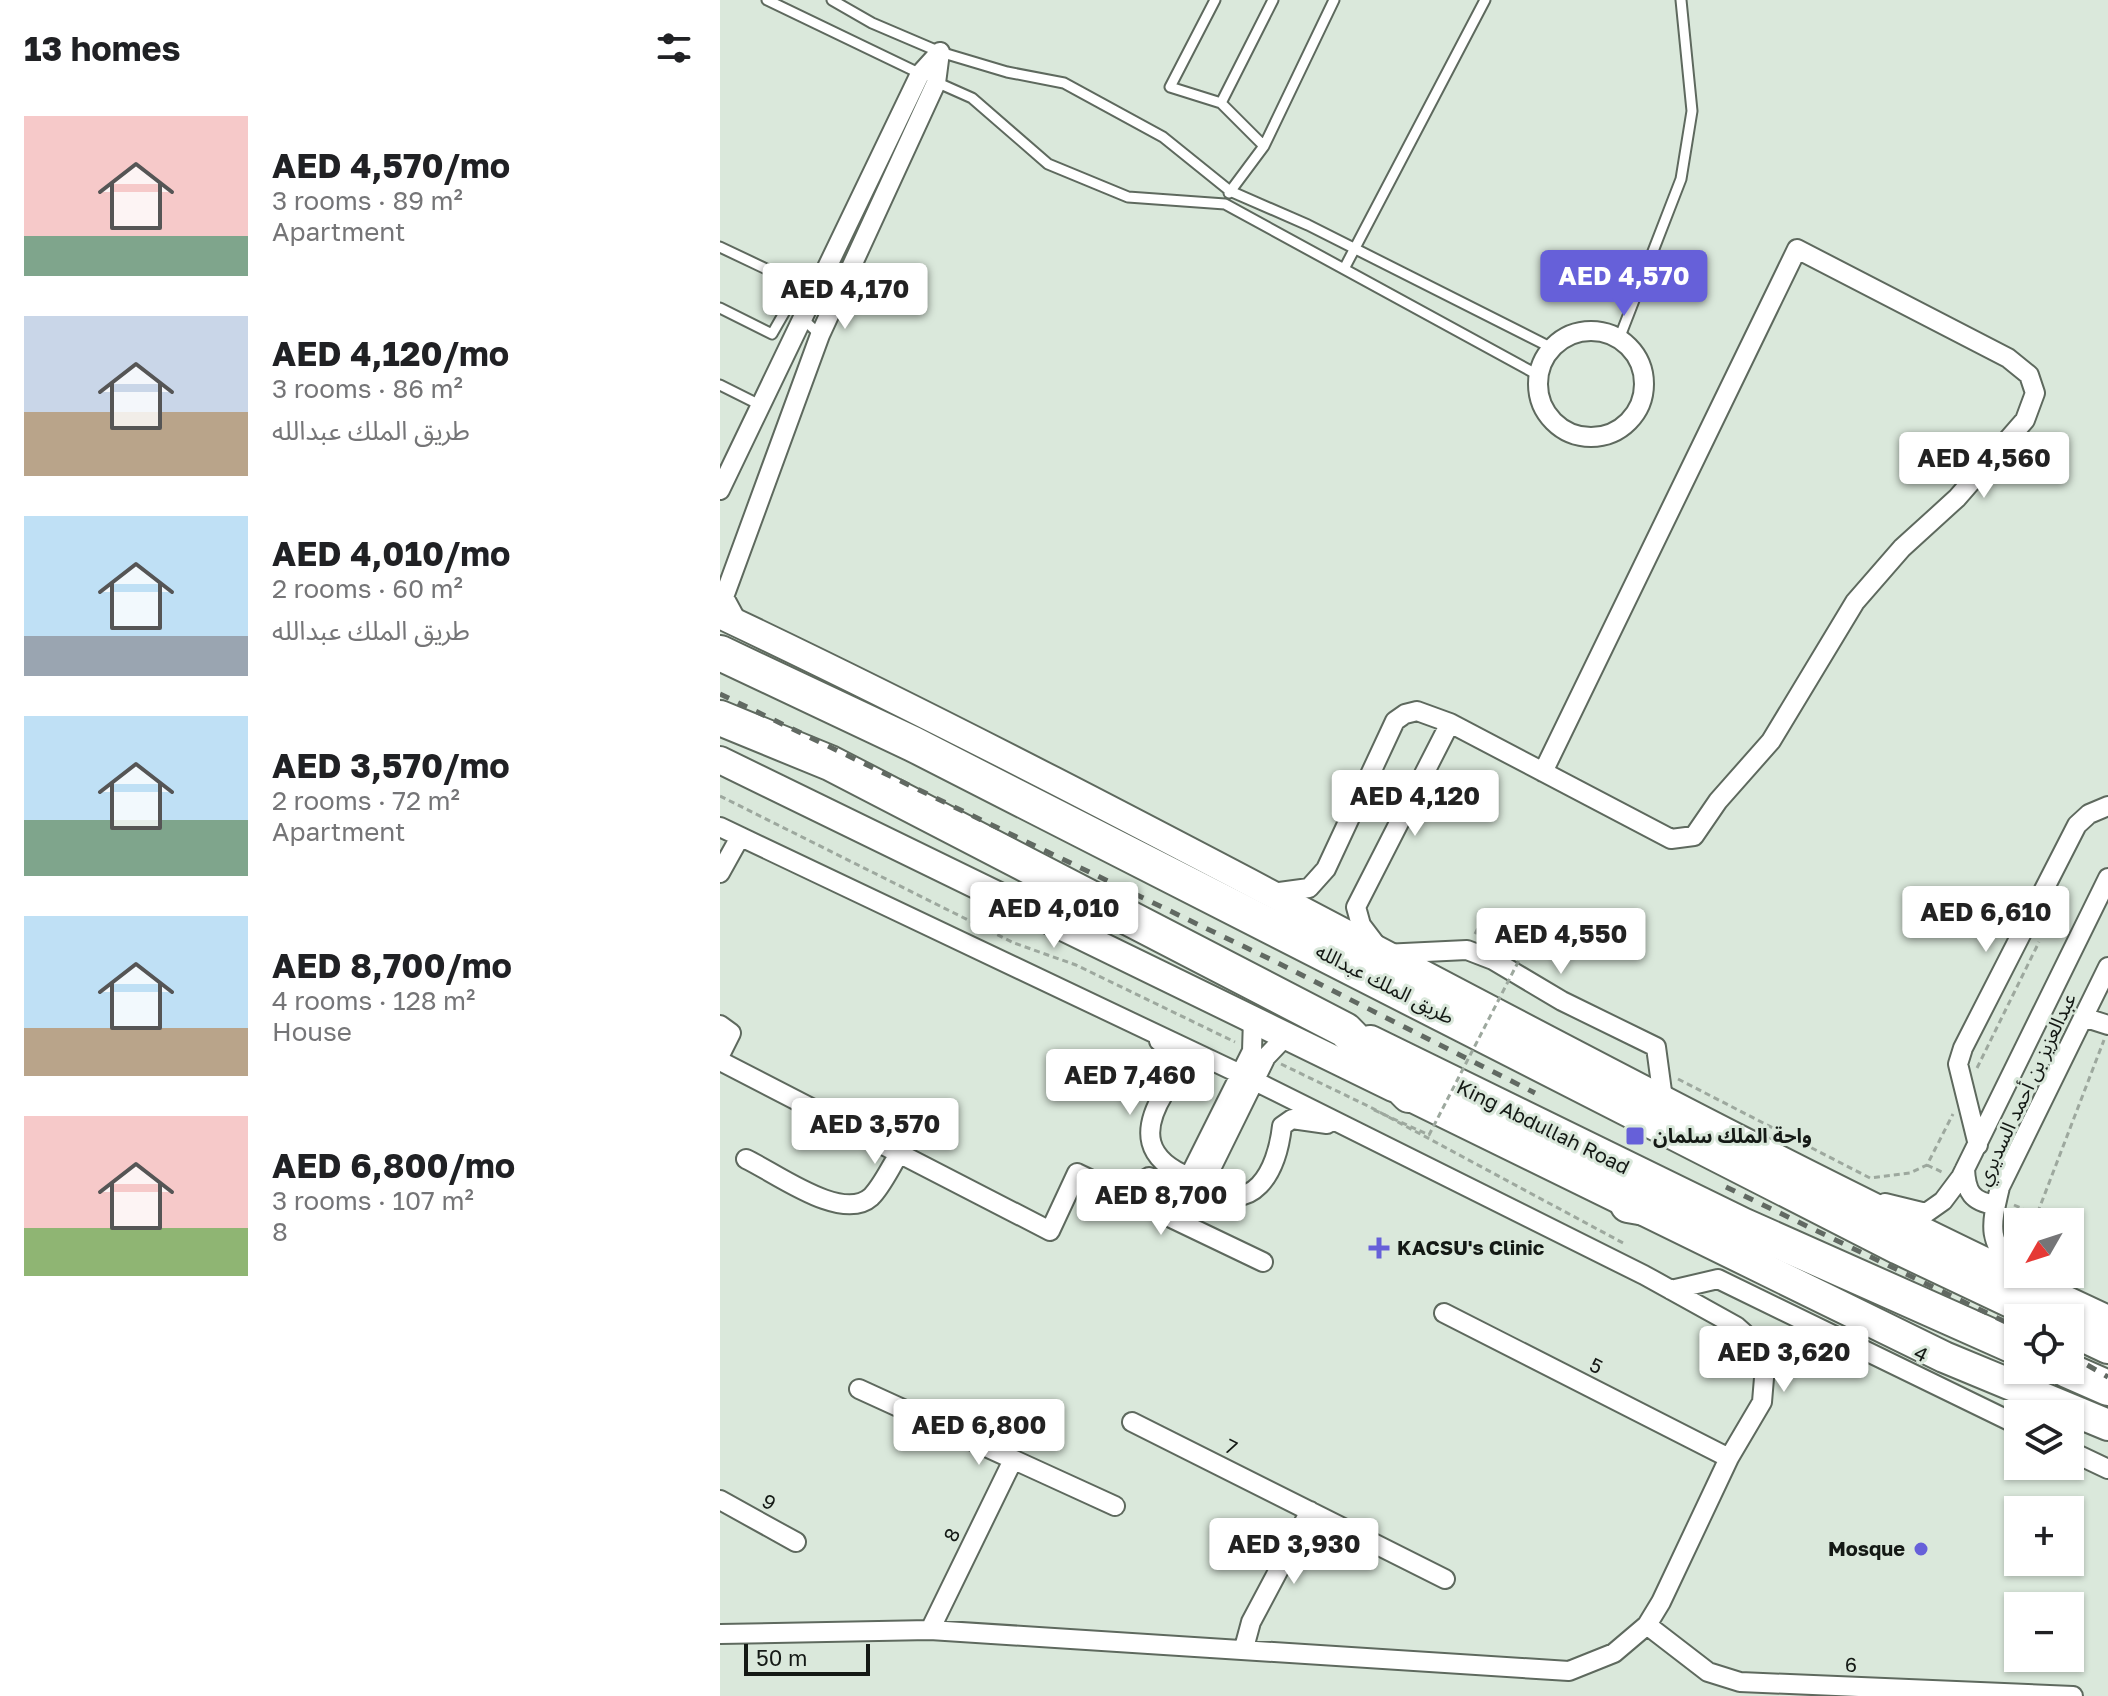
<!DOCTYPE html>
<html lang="en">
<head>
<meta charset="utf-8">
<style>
	body { margin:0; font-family:"Golos Text","Noto Sans Arabic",sans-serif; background:#f2f2f2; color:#202124; height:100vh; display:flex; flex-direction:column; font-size:30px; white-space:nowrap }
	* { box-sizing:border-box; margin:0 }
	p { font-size:26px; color:#757577 }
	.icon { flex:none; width:44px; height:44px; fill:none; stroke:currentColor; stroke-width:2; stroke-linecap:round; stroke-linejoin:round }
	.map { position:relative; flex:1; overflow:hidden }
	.sheet { display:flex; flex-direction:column; background:#fff; width:720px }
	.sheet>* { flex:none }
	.needle { width:52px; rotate:231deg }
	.controls { position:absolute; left:1284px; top:1208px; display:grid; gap:16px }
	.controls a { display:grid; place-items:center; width:80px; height:80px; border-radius:0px; background:#fff; box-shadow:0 2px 6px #0004; font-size:40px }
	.scale { position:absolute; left:24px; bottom:20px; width:126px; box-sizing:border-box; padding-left:8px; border:4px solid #141915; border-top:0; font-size:22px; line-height:28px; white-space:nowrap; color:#141915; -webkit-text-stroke:6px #dae8db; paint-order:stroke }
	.price { position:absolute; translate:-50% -68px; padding:0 18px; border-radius:8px; background:#fff; color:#222; font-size:26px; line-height:52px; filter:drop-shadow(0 2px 4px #0008) }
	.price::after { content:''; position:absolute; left:50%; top:48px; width:24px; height:18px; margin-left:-12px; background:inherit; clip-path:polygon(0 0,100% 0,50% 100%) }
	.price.selected { background:#6660d9; color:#fff }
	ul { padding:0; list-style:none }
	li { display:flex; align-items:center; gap:24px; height:200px; padding:0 24px }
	li span { display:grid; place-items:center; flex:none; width:224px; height:160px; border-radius:0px; color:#555 }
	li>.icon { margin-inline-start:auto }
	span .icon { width:96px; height:96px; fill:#fffc; stroke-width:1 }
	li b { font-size:34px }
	h2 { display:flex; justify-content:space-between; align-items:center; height:96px; padding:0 24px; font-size:34px }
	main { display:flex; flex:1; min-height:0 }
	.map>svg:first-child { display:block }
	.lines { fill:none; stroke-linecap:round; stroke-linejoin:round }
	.lane-casing { stroke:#5e695e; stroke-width:13 }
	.street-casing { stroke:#5e695e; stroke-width:22 }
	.secondary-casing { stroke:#5e695e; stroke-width:30 }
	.primary-casing { stroke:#5e695e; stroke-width:34 }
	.highway-casing { stroke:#5e695e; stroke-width:38 }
	.path { stroke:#9da89e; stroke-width:3; stroke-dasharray:6 4; stroke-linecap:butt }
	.lane { stroke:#fff; stroke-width:9 }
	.street { stroke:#fff; stroke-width:18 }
	.secondary { stroke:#fff; stroke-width:26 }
	.primary { stroke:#fff; stroke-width:30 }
	.highway { stroke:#fff; stroke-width:34 }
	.rail { stroke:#616962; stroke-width:5; stroke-dasharray:10 10; stroke-linecap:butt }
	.path-bridge { stroke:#9da89e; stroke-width:3; stroke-dasharray:6 4; stroke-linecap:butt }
	.poi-dot { fill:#6660d9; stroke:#dae8db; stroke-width:3 }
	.labels { text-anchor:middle; stroke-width:6; stroke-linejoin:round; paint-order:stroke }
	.street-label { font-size:20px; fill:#141915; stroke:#dae8db }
	.poi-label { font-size:20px; font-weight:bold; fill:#141915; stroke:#dae8db; text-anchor:start }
</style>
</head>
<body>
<main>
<section class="sheet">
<h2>13 homes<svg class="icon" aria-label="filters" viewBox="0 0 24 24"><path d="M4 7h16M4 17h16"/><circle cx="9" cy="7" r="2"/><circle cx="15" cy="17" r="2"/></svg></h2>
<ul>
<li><span style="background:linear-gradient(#f6c9c9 75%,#7fa58c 0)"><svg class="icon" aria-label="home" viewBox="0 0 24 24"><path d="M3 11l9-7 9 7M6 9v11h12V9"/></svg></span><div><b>AED 4,570/mo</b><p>3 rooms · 89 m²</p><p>Apartment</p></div></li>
<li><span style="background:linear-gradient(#c9d6e8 60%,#b9a48a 0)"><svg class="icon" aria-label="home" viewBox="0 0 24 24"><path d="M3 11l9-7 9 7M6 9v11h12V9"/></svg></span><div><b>AED 4,120/mo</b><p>3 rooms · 86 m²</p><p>طريق الملك عبدالله</p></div></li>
<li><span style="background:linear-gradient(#bfe0f5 75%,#9aa5b1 0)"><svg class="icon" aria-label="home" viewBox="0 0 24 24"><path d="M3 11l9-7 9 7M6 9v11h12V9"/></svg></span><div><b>AED 4,010/mo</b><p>2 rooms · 60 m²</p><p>طريق الملك عبدالله</p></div></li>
<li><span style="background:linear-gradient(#bfe0f5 65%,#7fa58c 0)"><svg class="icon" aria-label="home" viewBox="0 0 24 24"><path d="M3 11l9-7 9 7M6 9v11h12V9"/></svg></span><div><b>AED 3,570/mo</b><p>2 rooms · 72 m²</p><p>Apartment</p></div></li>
<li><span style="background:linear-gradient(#bfe0f5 70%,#b9a48a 0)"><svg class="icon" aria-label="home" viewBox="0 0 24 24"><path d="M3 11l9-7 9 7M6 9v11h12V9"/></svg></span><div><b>AED 8,700/mo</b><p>4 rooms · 128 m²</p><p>House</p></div></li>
<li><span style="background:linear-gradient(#f6c9c9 70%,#8fb573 0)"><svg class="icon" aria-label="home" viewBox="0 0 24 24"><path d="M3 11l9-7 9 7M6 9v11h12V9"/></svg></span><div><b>AED 6,800/mo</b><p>3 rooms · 107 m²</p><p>8</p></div></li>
</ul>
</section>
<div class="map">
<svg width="1388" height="1696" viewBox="0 0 1388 1696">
	<rect width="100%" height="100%" fill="#dae8db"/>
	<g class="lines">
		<defs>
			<path id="lane" d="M 47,0 L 203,75
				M 112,0 L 152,23 L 220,52 L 287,72 L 344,83 L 443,137 L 510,191 L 588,225 L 832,348
				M 495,0 L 450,87 L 501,103 L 544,146
				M 216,82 L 252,98 L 328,164 L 408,197 L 505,204 L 818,375
				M 501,103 L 553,0
				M 509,193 L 544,146 L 614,0
				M 0,247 L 80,285 L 82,318 L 100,335
				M 625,267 L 765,0
				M 0,308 L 52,334 L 80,285
				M 899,339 L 961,179 L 972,111 L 961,0
				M 0,385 L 40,405"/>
			<path id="street" d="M818 384a53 53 0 1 1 106 0a53 53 0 1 1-106 0Z
				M 0,490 L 200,74 L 220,52
				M 18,623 L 4,597 L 100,335 L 216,83 L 220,52
				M 730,723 L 636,907 L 641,925 L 663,954 L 747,950 L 773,960 L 842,1001 L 936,1047 L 943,1099
				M 0,827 L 535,1081 L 924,1275 L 1016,1326 L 1035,1343 L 1045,1366 L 1042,1402 L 1009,1458 L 941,1602 L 927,1625 L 894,1653 L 849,1671 L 210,1630 L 0,1634
				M 0,873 L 20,837
				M 552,893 L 589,888 L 606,869 L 675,721 L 685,714 L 697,711 L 730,723 L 951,839 L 974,836 L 998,801 L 1051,741 L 1135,602 L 1182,548 L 1237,498 L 1305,420 L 1315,393 L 1309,375 L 1288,358 L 1077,249 L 823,772
				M 1363,1017 L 1388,1025
				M 533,1018 L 532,1051 L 469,1177 L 454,1188 L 483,1185 C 533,1219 557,1171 562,1126 L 572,1119 L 607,1124
				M 0,1025 L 11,1033 L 0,1055
				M 439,1041 L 456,1053 C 457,1058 459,1067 458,1072 C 456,1079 448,1087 444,1093 C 421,1131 425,1159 469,1177
				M 0,1061 L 330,1231 L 357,1173 L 543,1262
				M 1258,1145 L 1238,1064 L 1243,1048 L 1357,825 L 1369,814 L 1388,806
				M 26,1159 C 56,1173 122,1223 151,1197 C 162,1186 170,1168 179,1154
				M 1245,1169 C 1246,1192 1252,1202 1276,1205
				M 483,1185 L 546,1057 L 567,1035
				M 416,1202 L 429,1177 L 454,1188
				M 1165,1203 L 1206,1213 L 1223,1201 L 1241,1177 L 1388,878
				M 1298,1271 C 1266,1243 1271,1225 1280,1187 L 1388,967
				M 951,1290 L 998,1279 L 1298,1425
				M 724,1313 L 1009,1458
				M 139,1389 L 395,1506
				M 412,1422 L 725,1579
				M 1350,1451 L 1388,1469
				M 0,1500 L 76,1542
				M 927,1625 L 988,1672 L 1020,1682 L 1353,1696
				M 210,1630 L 293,1460
				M 524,1648 L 531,1622 L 590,1511"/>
			<path id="secondary" d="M 0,615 C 469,837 917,1101 1388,1319
				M 0,760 L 673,1088"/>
			<path id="primary" d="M 689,1095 L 1224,1357 L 1388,1425"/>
			<path id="highway" d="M 0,653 L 193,744 L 1179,1247 L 1329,1318
				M 0,718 L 110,763 L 625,1030 L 689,1095
				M 650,1043 L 1022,1225
				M 908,1205 L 1022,1225 L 1298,1348
				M 1350,1328 L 1388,1346
				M 1347,1370 L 1388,1388"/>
		</defs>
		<!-- lane casing -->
		<use href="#lane" class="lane-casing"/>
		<!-- street casing -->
		<use href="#street" class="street-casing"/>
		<!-- secondary casing -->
		<use href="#secondary" class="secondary-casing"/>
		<!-- primary casing -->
		<use href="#primary" class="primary-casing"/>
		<!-- highway casing -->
		<use href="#highway" class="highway-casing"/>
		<!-- path -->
		<path class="path" d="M 0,796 L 294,943 L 356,965 L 515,1042
			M 755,934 L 764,916
			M 561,1064 L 650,1107 L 905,1244
			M 1257,1068 L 1319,942
			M 958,1079 L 1150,1178 L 1190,1173 L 1207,1165 L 1233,1114
			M 1207,1165 L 1222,1172
			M 1294,1205 L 1316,1215
			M 1314,1222 L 1384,1040"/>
		<!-- lane -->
		<use href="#lane" class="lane"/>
		<!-- street -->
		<use href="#street" class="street"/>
		<!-- secondary -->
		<use href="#secondary" class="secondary"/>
		<!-- primary -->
		<use href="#primary" class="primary"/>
		<!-- highway -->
		<use href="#highway" class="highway"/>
		<!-- rail -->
		<path class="rail" d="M 0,694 L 556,962 L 815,1093
			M 1006,1187 L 1298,1328
			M 1350,1355 L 1388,1377"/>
		<!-- path-bridge -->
		<path class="path-bridge" d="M 654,1110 L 709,1135 L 811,937 L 764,916"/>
	</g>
	<!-- markers -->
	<g class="poi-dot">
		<rect x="905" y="1126" width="20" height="20" rx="4"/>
		<path d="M655 1236h8v8h8v8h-8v8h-8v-8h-8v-8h8z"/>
		<circle cx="1201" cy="1549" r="8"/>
	</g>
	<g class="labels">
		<!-- street labels -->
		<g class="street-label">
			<text transform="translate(665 984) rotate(27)" y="7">طريق الملك عبدالله</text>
			<text transform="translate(1306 1089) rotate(-65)" y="7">عبدالعزيز بن أحمد السديري</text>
			<text transform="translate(823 1127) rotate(26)" y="7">King Abdullah Road</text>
			<text transform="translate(1201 1354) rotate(26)" y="7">4</text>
			<text transform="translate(876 1366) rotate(27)" y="7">5</text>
			<text transform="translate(511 1447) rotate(26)" y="7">7</text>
			<text transform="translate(49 1502) rotate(29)" y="7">9</text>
			<text transform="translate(232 1535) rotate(-64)" y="7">8</text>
			<text transform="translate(1131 1665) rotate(-1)" y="7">6</text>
		</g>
		<!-- poi labels -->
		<g class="poi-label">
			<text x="933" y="1143">واحة الملك سلمان</text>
			<text x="677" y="1255">KACSU's Clinic</text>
			<text x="1185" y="1556" text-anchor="end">Mosque</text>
		</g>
	</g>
</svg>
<div class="controls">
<a><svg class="needle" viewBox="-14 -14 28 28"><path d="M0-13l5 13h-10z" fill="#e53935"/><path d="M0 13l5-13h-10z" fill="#757577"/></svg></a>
<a><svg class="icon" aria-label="locate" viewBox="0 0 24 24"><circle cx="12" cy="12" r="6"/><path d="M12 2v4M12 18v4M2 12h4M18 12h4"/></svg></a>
<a><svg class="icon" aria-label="layers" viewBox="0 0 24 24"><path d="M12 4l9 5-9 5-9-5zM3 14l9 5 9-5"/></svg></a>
<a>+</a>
<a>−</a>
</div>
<div class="scale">50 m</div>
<b class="price selected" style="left:904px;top:318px">AED 4,570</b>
<b class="price" style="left:125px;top:331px">AED 4,170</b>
<b class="price" style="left:1264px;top:500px">AED 4,560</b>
<b class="price" style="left:695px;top:838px">AED 4,120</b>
<b class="price" style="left:334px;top:950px">AED 4,010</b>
<b class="price" style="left:1266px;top:954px">AED 6,610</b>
<b class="price" style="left:841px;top:976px">AED 4,550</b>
<b class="price" style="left:410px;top:1117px">AED 7,460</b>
<b class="price" style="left:155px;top:1166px">AED 3,570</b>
<b class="price" style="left:441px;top:1237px">AED 8,700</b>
<b class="price" style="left:1064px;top:1394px">AED 3,620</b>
<b class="price" style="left:259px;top:1467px">AED 6,800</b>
<b class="price" style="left:574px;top:1586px">AED 3,930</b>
</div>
</main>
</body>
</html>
